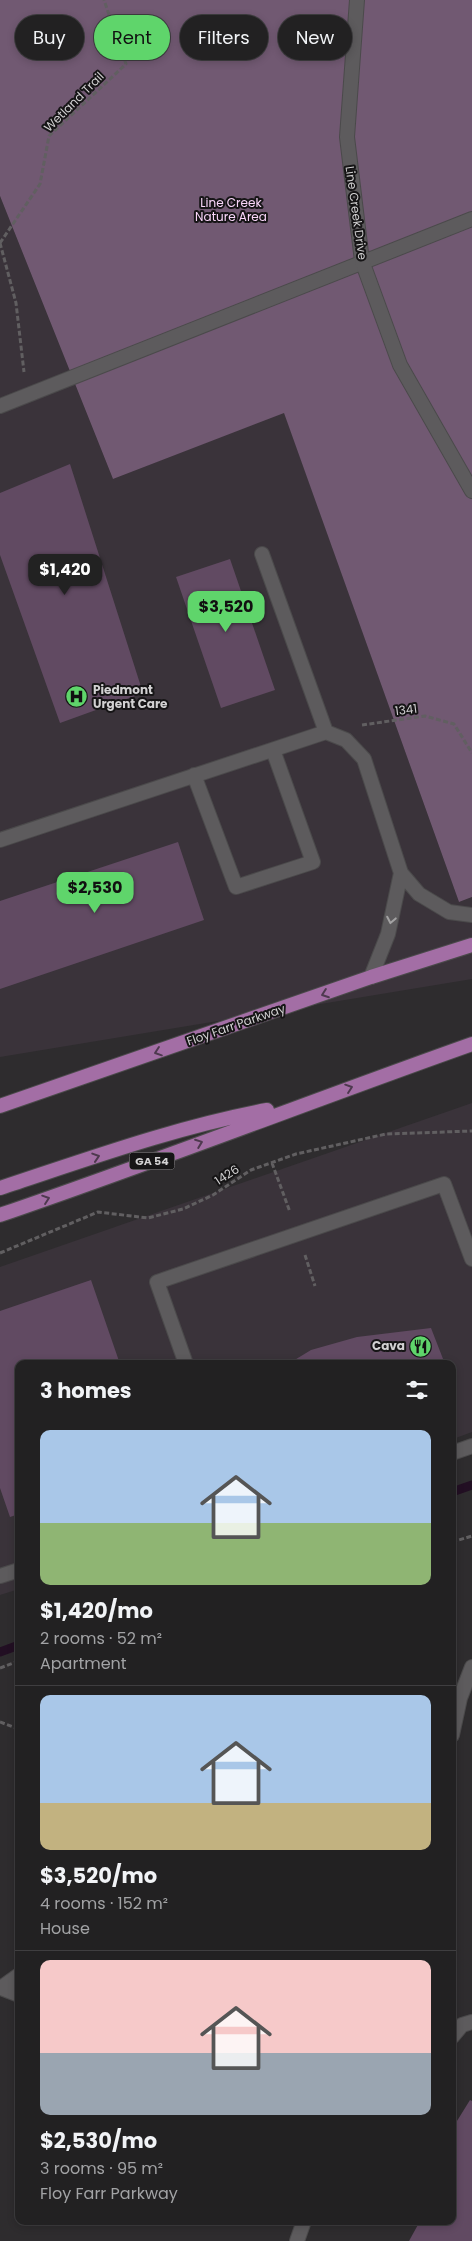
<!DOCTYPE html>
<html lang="en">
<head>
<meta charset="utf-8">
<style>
	body { margin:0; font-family:Poppins,sans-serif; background:#2a292a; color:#f1f3f6; height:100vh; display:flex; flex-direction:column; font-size:19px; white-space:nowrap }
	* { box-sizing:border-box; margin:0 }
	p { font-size:16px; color:#a2a3a5 }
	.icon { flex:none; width:28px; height:28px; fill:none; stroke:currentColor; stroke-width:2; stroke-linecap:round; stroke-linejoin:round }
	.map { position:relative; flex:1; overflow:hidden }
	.side { position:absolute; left:15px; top:1360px; width:441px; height:865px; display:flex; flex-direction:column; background:#222122; border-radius:10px; box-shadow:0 2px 8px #0003,0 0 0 1px #3f3e40 }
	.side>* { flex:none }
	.guide { position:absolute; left:15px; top:15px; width:442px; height:45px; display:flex; gap:10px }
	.price { position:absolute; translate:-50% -42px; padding:0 11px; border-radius:10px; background:#5fd56b; color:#111; font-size:16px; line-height:32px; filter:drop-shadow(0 1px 2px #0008) }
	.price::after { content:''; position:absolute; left:50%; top:30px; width:15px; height:11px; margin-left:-8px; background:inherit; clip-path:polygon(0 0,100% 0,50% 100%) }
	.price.on { background:#222; color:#fff }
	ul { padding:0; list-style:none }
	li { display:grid; align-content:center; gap:10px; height:265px; padding:0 25px }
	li+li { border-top:1px solid #3f3e40 }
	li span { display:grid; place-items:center; height:155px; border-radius:10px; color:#555 }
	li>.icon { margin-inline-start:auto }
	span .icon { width:90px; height:90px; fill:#fffc; stroke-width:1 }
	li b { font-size:21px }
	h2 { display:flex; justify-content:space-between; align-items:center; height:60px; padding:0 25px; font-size:21px }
	.pill { padding:0 18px; border-radius:22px; background:#222122; box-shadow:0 2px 8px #0003,0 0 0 1px #3f3e40; font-size:18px; line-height:45px }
	.pill.on { background:#5fd56b; color:#111 }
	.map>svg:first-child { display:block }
	.built { fill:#3a333a }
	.forest { fill:#715972 }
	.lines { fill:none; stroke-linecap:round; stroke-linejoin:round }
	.stream { stroke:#220f23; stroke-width:9 }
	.building { fill:#614a62 }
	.service-casing { stroke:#4b4a4b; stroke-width:16 }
	.minor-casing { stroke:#4b4a4b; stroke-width:16 }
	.primary-casing { stroke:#4b4a4b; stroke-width:16 }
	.path { stroke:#615f61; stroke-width:3; stroke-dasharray:5 2.5; stroke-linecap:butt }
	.service { stroke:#5d5b5d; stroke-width:14 }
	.minor { stroke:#5d5b5d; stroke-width:14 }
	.primary { stroke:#a36ea5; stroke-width:14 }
	.oneway { stroke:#a3a2a3 }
	.oneway2 { stroke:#4e394f }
	.labels { text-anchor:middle; stroke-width:4; stroke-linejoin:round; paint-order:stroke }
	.shield { fill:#161516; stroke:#9a999a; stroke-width:1 }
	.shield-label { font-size:11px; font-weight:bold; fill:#d2d1d2 }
	.street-label { font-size:12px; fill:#d2d1d2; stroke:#161516 }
	.park-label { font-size:12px; fill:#fad6fa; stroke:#161516 }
	.poi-label { font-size:12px; font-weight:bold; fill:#d2d1d2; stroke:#161516; text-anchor:start }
</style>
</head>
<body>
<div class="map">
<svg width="472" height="2241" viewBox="0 0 472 2241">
	<rect width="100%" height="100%" fill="#2e2c2e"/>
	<!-- built -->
	<path class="built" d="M 0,196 L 113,479 L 284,412 L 459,902 L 472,897 L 472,979 L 0,1057 Z
		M 472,1103 L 472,1432 L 453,1439 L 452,1364 L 19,1364 L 19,1589 L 0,1595 L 0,1267 Z"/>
	<!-- forest -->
	<path class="forest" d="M 0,0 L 472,0 L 472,897 L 459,902 L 284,413 L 113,479 L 0,196 Z"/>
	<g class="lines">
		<!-- stream -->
		<path class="stream" d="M 452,1492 L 472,1485
			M 0,1652 L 19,1645"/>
	</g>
	<!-- building -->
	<path class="building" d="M 70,464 L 143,693 L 60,723 L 0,555 L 0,493 Z
		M 230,559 L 275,690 L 221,708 L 176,577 Z
		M 178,842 L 204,920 L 0,989 L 0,901 Z
		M 91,1280 L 120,1364 L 19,1364 L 19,1514 L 10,1517 L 0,1488 L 0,1311 Z
		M 431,1328 L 445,1364 L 288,1364 L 311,1350 L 357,1337 Z
		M 470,2100 L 472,2101 L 472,2241 L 409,2241 L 420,2221 L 452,2221 L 452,2129 Z"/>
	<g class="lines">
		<defs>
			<path id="service" d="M 357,0 L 347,137 L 362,261
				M 0,406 L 472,219
				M 262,554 L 326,732
				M 194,775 L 236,887 L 313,862 L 273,750
				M 0,840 L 326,732 L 346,740 L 364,759 L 401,873 L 419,894 L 449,912 L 472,915
				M 371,977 L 388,934 L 401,873
				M 186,1364 L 157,1282 L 444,1184 L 472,1259
				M 452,1453 L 472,1446
				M 0,1576 L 19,1570"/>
			<path id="minor" d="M 362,261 L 400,365 L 472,491
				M 452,1735 L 460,1698 L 472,1667
				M 19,1975 L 1,1988 L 19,1995
				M 452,2037 L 462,2025 L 472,2022
				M 297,2241 L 304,2221"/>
			<path id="primary" d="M 0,1106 L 371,977 L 472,945
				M 0,1188 C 88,1159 176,1127 267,1110
				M 0,1215 C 158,1161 314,1100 472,1044"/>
		</defs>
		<!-- service casing -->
		<use href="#service" class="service-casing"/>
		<!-- minor casing -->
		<use href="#minor" class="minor-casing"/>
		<!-- primary casing -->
		<use href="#primary" class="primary-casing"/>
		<!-- path -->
		<path class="path" d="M 0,243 L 40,184 L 49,136 L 126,64 L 104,0
			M 0,243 L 16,303 L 24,372
			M 362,725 L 425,716 L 454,724 L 472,753
			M 272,1163 L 290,1212
			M 0,1253 L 98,1212 L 148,1218 L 183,1209 L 213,1195 L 251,1170 L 296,1154 L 386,1134 L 472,1131
			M 305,1255 L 315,1286
			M 452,1542 L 472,1536
			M 0,1668 L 19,1661
			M 0,1722 L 19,1729"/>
		<!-- service -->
		<use href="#service" class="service"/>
		<!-- minor -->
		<use href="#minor" class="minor"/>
		<!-- primary -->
		<use href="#primary" class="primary"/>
	</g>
	<!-- one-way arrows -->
	<defs><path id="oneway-chevron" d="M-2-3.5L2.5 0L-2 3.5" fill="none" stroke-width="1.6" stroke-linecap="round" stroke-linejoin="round" transform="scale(1.25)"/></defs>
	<use class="oneway" href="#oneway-chevron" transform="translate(391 920) rotate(101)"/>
	<g class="oneway2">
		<use href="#oneway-chevron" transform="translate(325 994) rotate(160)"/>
		<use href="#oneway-chevron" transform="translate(158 1052) rotate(161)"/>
		<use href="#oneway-chevron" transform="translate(349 1088) rotate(-19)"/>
		<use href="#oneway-chevron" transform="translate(199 1143) rotate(-21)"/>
		<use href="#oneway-chevron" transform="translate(96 1157) rotate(-18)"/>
		<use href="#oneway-chevron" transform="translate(46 1199) rotate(-19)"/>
	</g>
	<!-- icons -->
	<defs>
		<symbol id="hospital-disc" viewBox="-11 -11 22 22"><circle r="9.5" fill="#5fd56b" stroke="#161516"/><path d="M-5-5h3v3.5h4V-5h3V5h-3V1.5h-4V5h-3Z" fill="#111"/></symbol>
		<symbol id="restaurant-disc" viewBox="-11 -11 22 22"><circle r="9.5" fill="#5fd56b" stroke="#161516"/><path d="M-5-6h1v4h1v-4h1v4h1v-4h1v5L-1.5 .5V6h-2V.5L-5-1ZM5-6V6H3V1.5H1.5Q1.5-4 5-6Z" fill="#111"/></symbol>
	</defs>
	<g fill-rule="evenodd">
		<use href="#hospital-disc" x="64" y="684" width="25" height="25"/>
		<use href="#restaurant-disc" x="408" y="1334" width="25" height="25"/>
	</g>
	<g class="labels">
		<!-- shield labels -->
		<rect class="shield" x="129.5" y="1152.5" width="45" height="17" rx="4"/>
		<g class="shield-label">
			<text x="152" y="1165">GA 54</text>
		</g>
		<!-- street labels -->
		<g class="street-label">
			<text transform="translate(74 102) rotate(-45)" y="4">Wetland Trail</text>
			<text transform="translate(356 213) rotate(82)" y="4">Line Creek Drive</text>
			<text transform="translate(406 710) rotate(-7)" y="4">1341</text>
			<text transform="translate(236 1025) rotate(-19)" y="4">Floy Farr Parkway</text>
			<text transform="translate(227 1175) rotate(-33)" y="4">1426</text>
		</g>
		<!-- park labels -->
		<g class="park-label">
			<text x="231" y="207">Line Creek<tspan x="231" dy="14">Nature Area</tspan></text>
		</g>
		<!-- poi labels -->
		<g class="poi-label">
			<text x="93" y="694">Piedmont<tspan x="93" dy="14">Urgent Care</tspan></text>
			<text x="405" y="1350" text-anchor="end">Cava</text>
		</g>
	</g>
</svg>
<b class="price on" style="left:65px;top:596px">$1,420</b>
<b class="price" style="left:226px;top:633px">$3,520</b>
<b class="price" style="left:95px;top:914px">$2,530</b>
<div class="guide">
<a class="pill">Buy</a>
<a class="pill on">Rent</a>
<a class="pill">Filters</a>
<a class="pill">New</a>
</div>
<section class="side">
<h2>3 homes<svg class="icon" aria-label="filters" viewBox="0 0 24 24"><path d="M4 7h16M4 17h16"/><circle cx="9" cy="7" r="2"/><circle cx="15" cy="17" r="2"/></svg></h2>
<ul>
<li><span style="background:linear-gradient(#a9c7e8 60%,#8fb573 0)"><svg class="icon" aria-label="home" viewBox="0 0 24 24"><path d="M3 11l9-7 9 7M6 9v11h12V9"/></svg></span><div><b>$1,420/mo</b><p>2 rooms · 52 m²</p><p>Apartment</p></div></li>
<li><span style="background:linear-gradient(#a9c7e8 70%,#c2b280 0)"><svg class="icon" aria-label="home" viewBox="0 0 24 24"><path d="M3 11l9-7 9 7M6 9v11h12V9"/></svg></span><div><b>$3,520/mo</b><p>4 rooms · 152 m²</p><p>House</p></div></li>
<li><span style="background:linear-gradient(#f6c9c9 60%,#9aa5b1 0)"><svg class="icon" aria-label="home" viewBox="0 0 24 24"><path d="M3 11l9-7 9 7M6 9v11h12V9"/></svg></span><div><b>$2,530/mo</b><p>3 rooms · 95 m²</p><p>Floy Farr Parkway</p></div></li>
</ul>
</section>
</div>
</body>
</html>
